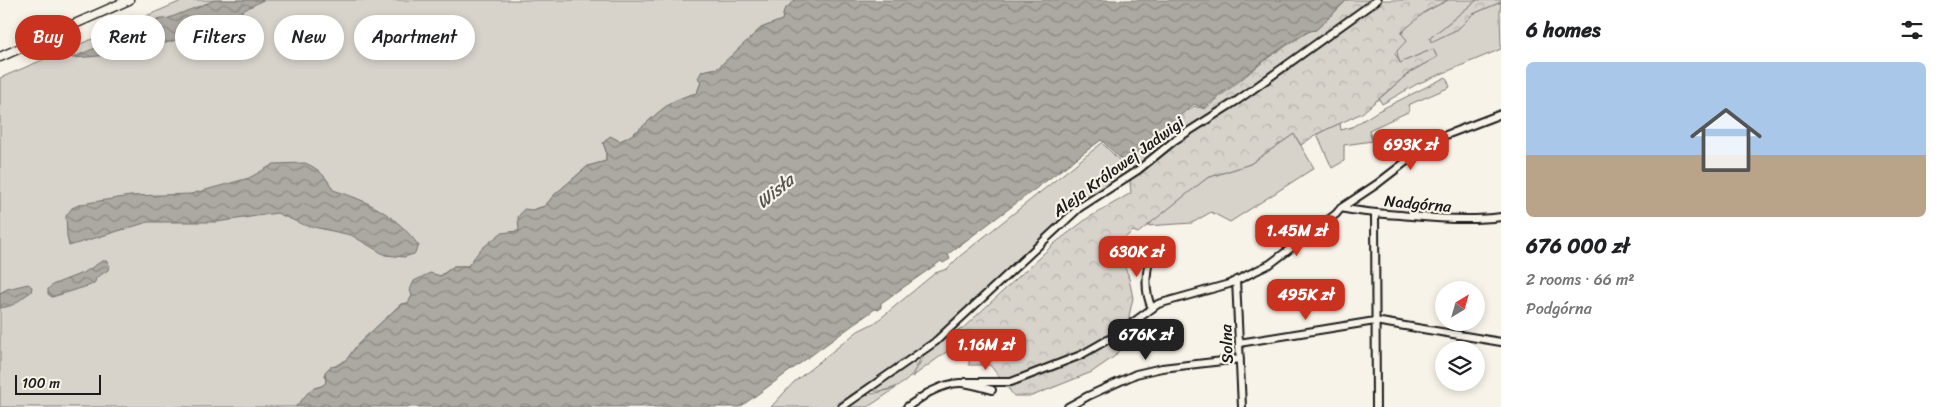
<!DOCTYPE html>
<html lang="en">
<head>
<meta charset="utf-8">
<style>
	body { margin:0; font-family:Sriracha,sans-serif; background:#f2f2f2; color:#202124; height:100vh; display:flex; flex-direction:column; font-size:19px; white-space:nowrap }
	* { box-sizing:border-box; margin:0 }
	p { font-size:16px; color:#757577 }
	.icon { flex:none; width:28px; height:28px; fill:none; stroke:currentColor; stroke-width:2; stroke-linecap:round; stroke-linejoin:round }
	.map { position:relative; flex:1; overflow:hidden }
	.sheet { display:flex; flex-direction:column; background:#fff; width:450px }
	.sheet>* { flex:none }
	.guide { position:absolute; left:15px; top:15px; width:475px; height:45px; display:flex; gap:10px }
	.needle { width:32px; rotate:37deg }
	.tools { position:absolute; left:1435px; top:281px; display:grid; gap:10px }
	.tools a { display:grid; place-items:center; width:50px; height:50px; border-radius:50%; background:#fff; box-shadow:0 2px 8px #0003; font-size:25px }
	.scale { position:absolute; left:15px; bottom:12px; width:86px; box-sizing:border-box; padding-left:5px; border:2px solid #1c1c1c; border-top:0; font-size:14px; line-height:18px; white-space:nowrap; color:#1c1c1c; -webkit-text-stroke:4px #f7f3e8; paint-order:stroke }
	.price { position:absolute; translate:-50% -42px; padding:0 11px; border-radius:10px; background:#c8321e; color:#fff; font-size:16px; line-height:32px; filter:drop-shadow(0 1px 2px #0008) }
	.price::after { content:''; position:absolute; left:50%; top:30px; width:15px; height:11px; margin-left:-8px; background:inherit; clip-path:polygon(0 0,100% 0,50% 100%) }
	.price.on { background:#222; color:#fff }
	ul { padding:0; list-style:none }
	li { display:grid; align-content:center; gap:10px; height:265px; padding:0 25px }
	li span { display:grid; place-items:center; height:155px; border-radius:8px; color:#555 }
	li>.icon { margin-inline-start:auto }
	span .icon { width:90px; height:90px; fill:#fffc; stroke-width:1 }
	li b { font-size:21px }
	h2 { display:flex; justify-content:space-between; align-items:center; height:60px; padding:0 25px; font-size:21px }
	.pill { padding:0 18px; border-radius:22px; background:#fff; box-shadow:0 2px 8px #0003; font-size:18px; line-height:45px }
	.pill.on { background:#c8321e; color:#fff }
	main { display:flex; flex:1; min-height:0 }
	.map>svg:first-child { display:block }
	.green { fill:#d7d3cb; stroke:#7a7874 }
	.forest { fill:url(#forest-crowns); stroke:#7a7874 }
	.water { fill:url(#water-waves); stroke:#72716c }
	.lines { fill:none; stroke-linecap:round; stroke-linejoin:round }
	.minor-casing { stroke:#1c1c1c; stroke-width:10 }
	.major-casing { stroke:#1c1c1c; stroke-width:11 }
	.minor { stroke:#f7f3e8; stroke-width:6 }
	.major { stroke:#f7f3e8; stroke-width:8 }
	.labels { text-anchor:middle; stroke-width:4.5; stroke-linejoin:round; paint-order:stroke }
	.street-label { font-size:16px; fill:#1c1c1c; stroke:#f7f3e8 }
	.water-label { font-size:18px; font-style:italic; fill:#565452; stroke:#f7f3e8 }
</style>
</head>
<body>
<main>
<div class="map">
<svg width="1501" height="407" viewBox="0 0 1501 407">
	<defs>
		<pattern id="forest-crowns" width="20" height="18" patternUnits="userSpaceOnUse" patternTransform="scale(1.25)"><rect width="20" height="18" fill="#d7d3cb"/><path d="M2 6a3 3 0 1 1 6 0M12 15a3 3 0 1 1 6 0" fill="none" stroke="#b8b5ae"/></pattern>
		<pattern id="water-waves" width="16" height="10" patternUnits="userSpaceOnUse" patternTransform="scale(1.25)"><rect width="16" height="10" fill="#aca9a2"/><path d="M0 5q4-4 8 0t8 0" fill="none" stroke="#8b8983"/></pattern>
	</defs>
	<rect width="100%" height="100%" fill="#f7f3e8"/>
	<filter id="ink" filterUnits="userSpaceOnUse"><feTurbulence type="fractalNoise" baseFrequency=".02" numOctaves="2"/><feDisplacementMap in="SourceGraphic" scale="10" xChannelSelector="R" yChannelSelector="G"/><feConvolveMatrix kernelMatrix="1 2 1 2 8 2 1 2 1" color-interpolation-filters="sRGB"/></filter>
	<g filter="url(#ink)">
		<!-- green -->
		<path class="green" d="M 184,0 L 795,0 L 785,10 L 782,20 L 761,28 L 718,68 L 702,71 L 701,82 L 697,93 C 685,96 674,100 664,108 C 649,119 638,134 620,141 L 610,137 L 603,143 L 606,151 L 606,161 L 588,166 L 554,195 L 545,206 L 532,210 L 519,231 C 498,231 480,250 468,266 L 454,266 L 412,296 L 408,303 L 401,304 L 357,345 L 347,359 L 325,372 L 326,382 C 322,388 316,386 311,390 C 305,395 302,402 295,407 L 0,407 L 0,78 Z
			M 1448,0 L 1477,0 L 1430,38 L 1431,41 L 1458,29 L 1473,14 L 1501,2 L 1500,11 L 1501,49 L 1417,84 L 1382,104 L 1379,99 L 1410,72 L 1437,57 L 1433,49 L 1400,63 C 1386,31 1424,12 1448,0 Z
			M 1446,77 L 1450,87 L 1408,105 L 1410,111 L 1369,130 L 1372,141 L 1344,145 L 1344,161 L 1332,168 L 1317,134 L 1340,123 L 1341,130 L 1352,127 L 1378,111 Z
			M 1294,134 L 1314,168 L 1230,222 L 1211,212 L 1192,223 L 1146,226 L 1207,178 L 1250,164 Z
			M 1102,143 L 1130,171 L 1087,199 L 932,341 L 916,352 L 832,407 L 771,407 L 794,382 L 858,331 L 876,322 L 935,273 L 947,269 L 960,256 Z
			M 952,330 L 964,339 L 912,377 L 924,356 L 921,355 Z
			M 919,357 L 920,360 C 917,365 914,373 909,378 C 902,386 881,394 871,390 Z
			M 896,388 L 868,407 L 846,407 L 869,391 L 872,394 Z"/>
		<!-- forest -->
		<path class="forest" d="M 1347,0 L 1448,0 L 1426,11 L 1401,33 L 1407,40 L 1395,53 L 1400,63 L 1433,49 L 1437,57 L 1410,72 L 1362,113 L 1317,134 L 1301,145 L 1294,134 L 1250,164 L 1207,178 L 1138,233 L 1133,231 L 1114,247 L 1128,274 L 1133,298 L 1129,316 L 1132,333 L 1115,356 L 1092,372 L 1032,396 L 1014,396 L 990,365 L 969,365 L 970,343 L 955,332 L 962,329 L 1055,243 L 1088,218 L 1131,193 L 1130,183 L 1134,158 L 1194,106 L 1205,109 L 1269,57 L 1311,30 L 1316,30 Z
			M 1477,0 L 1501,0 L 1501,2 L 1473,14 L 1458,29 L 1431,42 L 1430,38 Z"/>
		<!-- water -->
		<path class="water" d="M 215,0 L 263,0 C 244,10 225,21 204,30 C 162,47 117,56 72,58 L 123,36 L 149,21 L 169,18 Z
			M 795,0 L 1347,0 L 1316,30 C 1299,29 1222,94 1204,108 L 1194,104 L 1125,163 L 1101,140 L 948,254 L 950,259 L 943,263 L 941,261 L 881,303 L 881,307 L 879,310 L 875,309 L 740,407 L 295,407 C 302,402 306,393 312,389 C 318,386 322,388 326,382 L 325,372 L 330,367 L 337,366 L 347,359 L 357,345 L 401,304 L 408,303 L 412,296 L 410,290 L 414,281 L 430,273 L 441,276 L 454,266 L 468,266 L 480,250 L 501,233 L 519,231 L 518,217 L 524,209 L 532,210 L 545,206 L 554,195 L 588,166 L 606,161 L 606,151 L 603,143 L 610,136 L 620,141 C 638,134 649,119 664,108 C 674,100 685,96 697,93 L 701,82 L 698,78 L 702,71 L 718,68 L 761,28 L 782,20 L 784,10 Z
			M 305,163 C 318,168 327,177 333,190 C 369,201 396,215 419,246 L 414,254 L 404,257 L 385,255 L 351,235 L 304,225 L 277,213 L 217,222 L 148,222 L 69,246 L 67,236 L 66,216 L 72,208 L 81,204 L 130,196 L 191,194 L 249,178 L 274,164 Z
			M 102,261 L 107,261 L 110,266 L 108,270 L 96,278 L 95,282 L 91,285 L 52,297 L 48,294 L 48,289 L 52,285 L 85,272 Z
			M 28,284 L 32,287 L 31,292 C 16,301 19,305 0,308 L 0,293 L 7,289 Z"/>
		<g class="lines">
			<defs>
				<path id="minor" d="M 1341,208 C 1364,213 1388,214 1411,216 C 1441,219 1471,221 1501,217
					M 1375,213 L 1376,407
					M 1236,280 L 1242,407
					M 1152,308 C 1143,290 1146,265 1154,246
					M 1239,343 L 1375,321 L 1501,342
					M 965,382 L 1011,382 L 1081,355 L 1116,335 L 1158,304 L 1229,284 L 1270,264 L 1336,214 L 1341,208 L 1377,184 L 1430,143 L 1446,135 L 1501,114
					M 930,392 C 957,379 964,382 992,390
					M 842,407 L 935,342 L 1079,208 L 1138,170 L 1175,140 L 1238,100 L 1377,0
					M 907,407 L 928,393
					M 1068,407 L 1088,396 L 1136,374 L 1162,368 L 1240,359"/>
				<path id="major" d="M 0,57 L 129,0"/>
			</defs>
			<!-- minor casing -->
			<use href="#minor" class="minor-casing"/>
			<!-- major casing -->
			<use href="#major" class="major-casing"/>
			<!-- minor -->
			<use href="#minor" class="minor"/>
			<!-- major -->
			<use href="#major" class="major"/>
		</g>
	</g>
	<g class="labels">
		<!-- street labels -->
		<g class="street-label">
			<text transform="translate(1118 166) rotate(-36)" y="6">Aleja Królowej Jadwigi</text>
			<text transform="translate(1418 203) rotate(5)" y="6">Nadgórna</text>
			<text transform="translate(1226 344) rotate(-92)" y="6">Solna</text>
		</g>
		<!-- water labels -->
		<g class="water-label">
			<text transform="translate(775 191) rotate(-39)" y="6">Wisła</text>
		</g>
	</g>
</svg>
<div class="tools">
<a><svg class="needle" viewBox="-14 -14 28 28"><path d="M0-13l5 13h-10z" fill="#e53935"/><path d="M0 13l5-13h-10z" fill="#757577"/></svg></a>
<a><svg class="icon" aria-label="layers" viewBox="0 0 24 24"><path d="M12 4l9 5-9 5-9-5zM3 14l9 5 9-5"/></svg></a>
</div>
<div class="scale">100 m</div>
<b class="price" style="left:1411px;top:171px">693K zł</b>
<b class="price" style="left:1297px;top:257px">1.45M zł</b>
<b class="price" style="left:1137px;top:278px">630K zł</b>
<b class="price" style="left:1306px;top:321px">495K zł</b>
<b class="price on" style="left:1146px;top:361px">676K zł</b>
<b class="price" style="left:986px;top:371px">1.16M zł</b>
<div class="guide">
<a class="pill on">Buy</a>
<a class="pill">Rent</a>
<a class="pill">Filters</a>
<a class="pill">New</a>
<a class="pill">Apartment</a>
</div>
</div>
<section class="sheet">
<h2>6 homes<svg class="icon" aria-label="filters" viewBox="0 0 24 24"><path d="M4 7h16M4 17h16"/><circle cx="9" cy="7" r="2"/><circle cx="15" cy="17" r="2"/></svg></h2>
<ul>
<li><span style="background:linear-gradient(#a9c7e8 60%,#b9a48a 0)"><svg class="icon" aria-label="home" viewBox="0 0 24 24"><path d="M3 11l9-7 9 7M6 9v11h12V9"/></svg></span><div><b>676 000 zł</b><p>2 rooms · 66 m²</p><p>Podgórna</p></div></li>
</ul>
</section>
</main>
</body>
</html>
